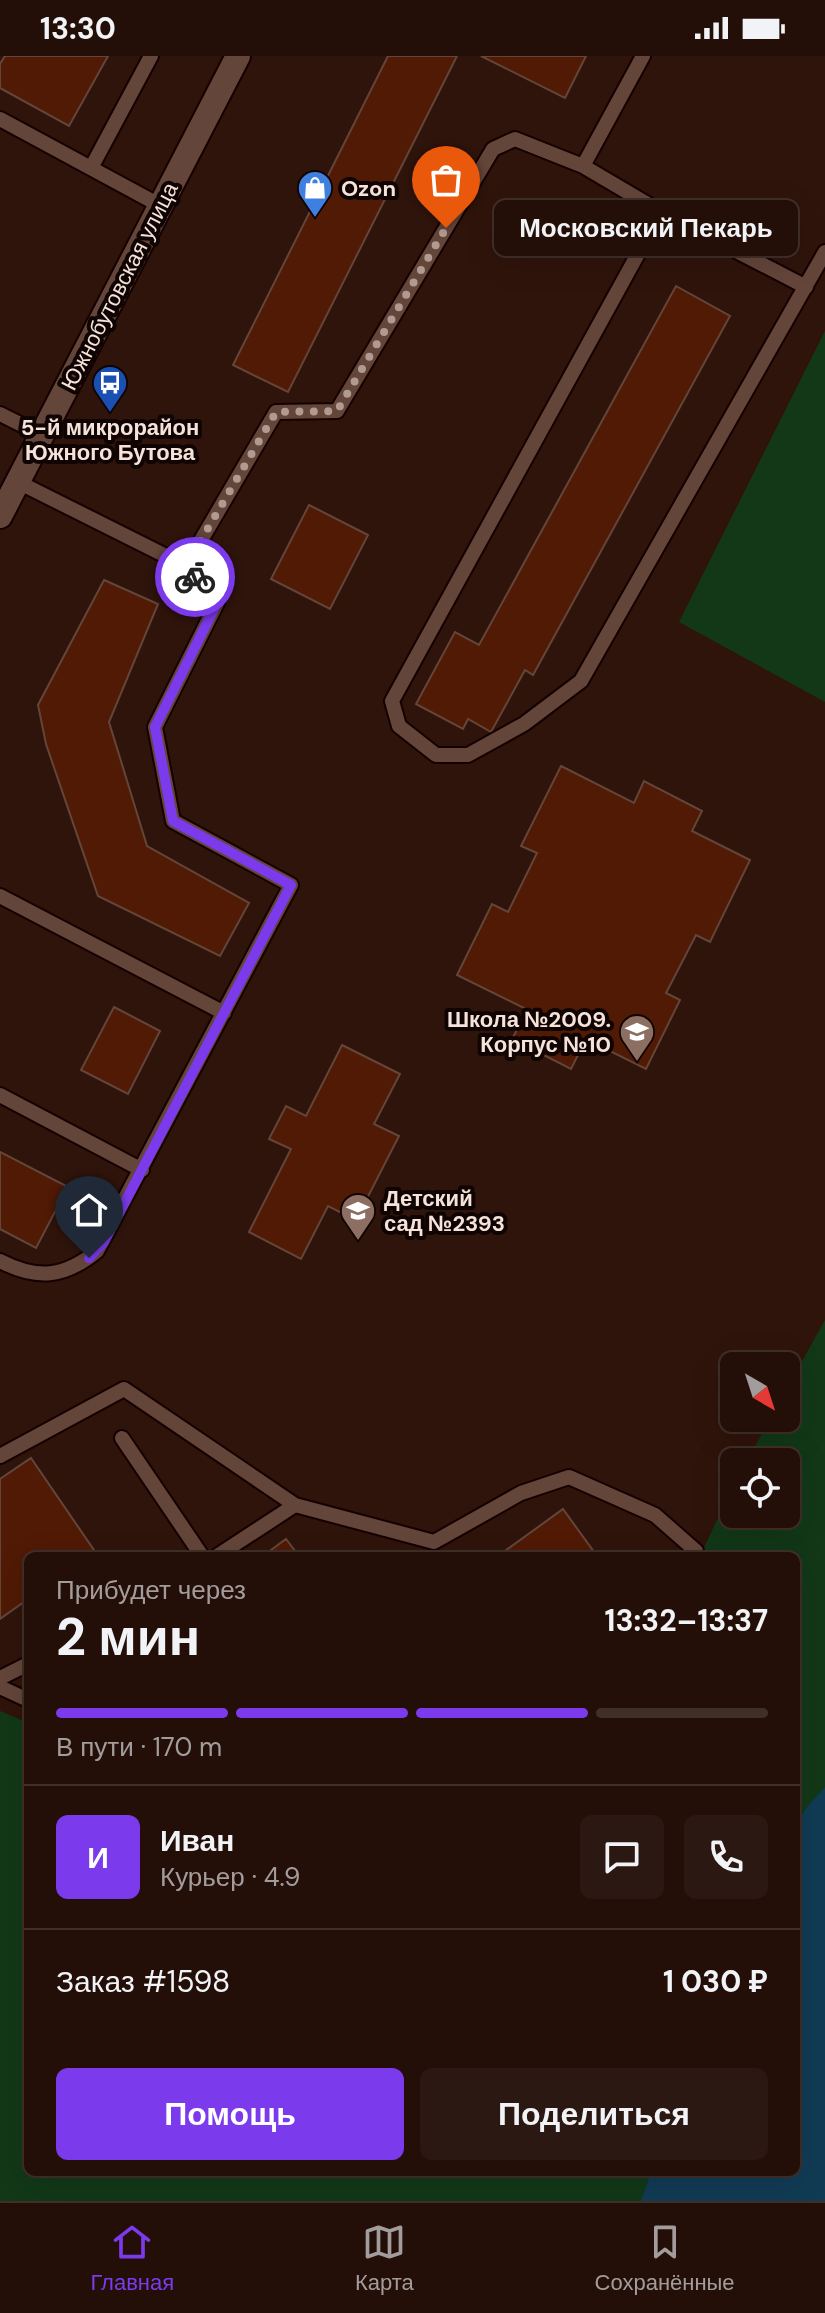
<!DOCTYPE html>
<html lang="ru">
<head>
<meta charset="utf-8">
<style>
  body { margin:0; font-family:"DM Sans",sans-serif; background:#2b1812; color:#f1f3f6; height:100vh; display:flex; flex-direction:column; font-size:30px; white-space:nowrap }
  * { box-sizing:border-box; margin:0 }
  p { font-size:26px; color:#a39c9c }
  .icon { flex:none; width:44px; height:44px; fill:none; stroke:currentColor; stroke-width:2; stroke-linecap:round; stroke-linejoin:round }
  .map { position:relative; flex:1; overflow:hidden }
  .side { position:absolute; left:24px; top:1496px; width:776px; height:624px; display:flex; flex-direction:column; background:#230f08; border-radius:12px; box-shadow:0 8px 32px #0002,0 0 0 2px #402f29 }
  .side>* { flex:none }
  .needle { width:52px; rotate:141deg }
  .tools { position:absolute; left:720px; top:1296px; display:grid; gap:16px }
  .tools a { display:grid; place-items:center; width:80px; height:80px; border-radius:12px; background:#230f08; box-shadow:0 8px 32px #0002,0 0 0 2px #402f29; font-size:40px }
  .pin { position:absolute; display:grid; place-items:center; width:68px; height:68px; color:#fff; margin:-82px -34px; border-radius:50% 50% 50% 0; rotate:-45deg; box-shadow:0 0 8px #0007 }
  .pin .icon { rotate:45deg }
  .courier { position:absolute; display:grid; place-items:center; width:80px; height:80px; margin:-40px; border:6px solid #7c3aed; border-radius:50%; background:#fff; color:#222; box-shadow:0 2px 10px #0007 }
  .bubble { position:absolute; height:56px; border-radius:12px; background:#230f08; box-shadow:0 8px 32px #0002,0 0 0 2px #402f29; font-size:26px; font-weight:700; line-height:56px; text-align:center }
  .summary em { font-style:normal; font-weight:700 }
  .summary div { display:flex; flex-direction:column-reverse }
  .summary { display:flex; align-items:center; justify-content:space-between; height:136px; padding:0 32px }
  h1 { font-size:52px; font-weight:700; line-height:60px }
  .bar { display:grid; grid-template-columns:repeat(4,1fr); gap:12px 8px; align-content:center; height:96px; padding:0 32px }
  .bar i { height:10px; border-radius:6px; background:#402f29 }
  .bar .on { background:#7c3aed }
  .bar p { grid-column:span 4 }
  .line { display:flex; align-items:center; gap:20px; padding:0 32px; border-top:2px solid #402f29 }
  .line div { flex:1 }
  .round { display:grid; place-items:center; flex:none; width:84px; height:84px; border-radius:12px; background:#2b1812 }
  .cta { display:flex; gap:16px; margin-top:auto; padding:16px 32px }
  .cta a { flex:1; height:92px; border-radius:12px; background:#7c3aed; color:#fff; font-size:32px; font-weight:700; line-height:92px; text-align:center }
  .cta a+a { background:#2b1812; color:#f1f3f6 }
  .status { display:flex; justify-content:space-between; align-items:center; height:56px; padding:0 40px; background:#230f08; direction:ltr }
  .status svg { height:22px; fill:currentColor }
  .dock { display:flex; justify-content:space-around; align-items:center; height:112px; border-top:2px solid #402f29; background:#230f08; font-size:22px; color:#a39c9c }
  .dock a { display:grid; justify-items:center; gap:4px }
  .dock .on { color:#7c3aed }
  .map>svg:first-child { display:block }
  .green { fill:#123818 }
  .water { fill:#113b54 }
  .building { fill:#501a05; stroke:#64453a; stroke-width:2 }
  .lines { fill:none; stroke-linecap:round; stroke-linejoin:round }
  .service-casing { stroke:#150100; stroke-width:18 }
  .tertiary-casing { stroke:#150100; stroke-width:28 }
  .service { stroke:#64453a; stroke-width:14 }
  .tertiary { stroke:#64453a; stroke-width:24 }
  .done { stroke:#b09a92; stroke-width:8; stroke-dasharray:0 14.4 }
  .route { stroke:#7c3aed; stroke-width:10 }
  .labels { text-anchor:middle; stroke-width:8; stroke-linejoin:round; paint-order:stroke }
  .poi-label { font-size:22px; font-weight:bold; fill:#f5e2db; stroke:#0f0402; text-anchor:start }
  .street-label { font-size:22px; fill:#f5e2db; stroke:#0f0402 }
</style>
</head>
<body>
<div class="status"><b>13:30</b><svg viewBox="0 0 49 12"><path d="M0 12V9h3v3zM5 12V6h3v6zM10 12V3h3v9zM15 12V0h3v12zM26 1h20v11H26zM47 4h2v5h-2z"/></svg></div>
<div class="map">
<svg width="825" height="2145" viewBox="0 0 825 2145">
  <rect width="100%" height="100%" fill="#2f140b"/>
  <path class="green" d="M825,275V646L679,566Z
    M825,1264V2145H0V1655L28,1667V2116H796V1500H700L734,1428V1458H786V1406H746L771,1362H786V1334Z"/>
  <path class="water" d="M825,1731V2145H641L651,2116H796V1769L807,1751Z"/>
  <path class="building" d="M5,0H108L69,70L0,32V8Z
    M388,0H457L288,336L233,309Z
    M481,0H586L565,42Z
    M676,230L730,260L533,619L525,614L491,676L468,663L463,673L416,648L455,576L479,589Z
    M309,449L368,479L330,553L271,523Z
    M104,524L158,548L109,666L147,790L249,847L220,900L98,840L46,688L38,649Z
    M561,710L634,747L644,725L702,755L692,775L750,804L710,886L696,879L666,937L680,944L646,1013L586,983L571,1013L512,983L528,954L457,919L492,848L508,856L537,797L521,790Z
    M114,951L160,975L128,1038L81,1014Z
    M342,989L400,1018L374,1068L399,1080L356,1164L328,1150L301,1203L249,1176L291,1093L269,1083L286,1050L306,1060Z
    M0,1096L68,1131L36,1192L0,1173Z
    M31,1402L96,1497L91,1500H28V1543L0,1563V1423Z
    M563,1453L597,1500H498Z
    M286,1483L299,1500H263Z"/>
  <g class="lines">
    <defs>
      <path id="service" d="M0,63L161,150
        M583,110L661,156L806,231
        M91,112L151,0
        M661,156L392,645L399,670L436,699H468L524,668L581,625L825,196
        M0,358L42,379
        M186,510L276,356L337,355L493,93L515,83L583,110L643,0
        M0,840L224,957
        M0,1039L142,1114
        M0,1205C37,1224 64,1222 97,1195L291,829L173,765L155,671L217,547L186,510L18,426
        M122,1382L202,1500
        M0,1400L124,1333L295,1449L434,1486L521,1437L569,1421L655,1459L696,1495L694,1500
        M217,1500L295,1449
        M0,1622L28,1608
        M0,1631L28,1644"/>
      <path id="tertiary" d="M0,460L238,0"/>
    </defs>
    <use href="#service" class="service-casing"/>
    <use href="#tertiary" class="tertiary-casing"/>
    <use href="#service" class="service"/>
    <use href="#tertiary" class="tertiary"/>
  </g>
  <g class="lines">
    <path class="done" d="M195,521L186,510L276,356L337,355L446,172"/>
    <path class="route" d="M89,1202L104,1186L291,829L173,765L155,671L217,547L195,521"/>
  </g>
  <defs>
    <symbol id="shop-pin" viewBox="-11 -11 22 30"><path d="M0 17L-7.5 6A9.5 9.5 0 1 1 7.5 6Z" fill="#3f7fe0" stroke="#0f0402"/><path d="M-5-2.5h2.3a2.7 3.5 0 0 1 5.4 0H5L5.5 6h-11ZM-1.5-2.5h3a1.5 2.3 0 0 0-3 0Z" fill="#fff"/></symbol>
    <symbol id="bus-pin" viewBox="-11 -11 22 30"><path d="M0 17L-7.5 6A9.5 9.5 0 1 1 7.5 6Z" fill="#1a4fb4" stroke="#0f0402"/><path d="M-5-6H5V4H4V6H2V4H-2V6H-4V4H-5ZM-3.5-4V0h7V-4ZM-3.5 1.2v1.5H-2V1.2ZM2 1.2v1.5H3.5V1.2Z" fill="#fff"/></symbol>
    <symbol id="school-pin" viewBox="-11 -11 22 30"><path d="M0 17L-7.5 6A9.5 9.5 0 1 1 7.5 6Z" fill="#8d6e63" stroke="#0f0402"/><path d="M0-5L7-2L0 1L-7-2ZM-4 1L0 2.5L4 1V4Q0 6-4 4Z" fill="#fff"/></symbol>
  </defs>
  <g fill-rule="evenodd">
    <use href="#shop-pin" x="295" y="112" width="40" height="54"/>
    <use href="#bus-pin" x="90" y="307" width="40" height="54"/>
    <use href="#school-pin" x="617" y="956" width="40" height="54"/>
    <use href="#school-pin" x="338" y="1135" width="40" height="54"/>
  </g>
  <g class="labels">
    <g class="poi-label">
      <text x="341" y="140">Ozon</text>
      <text x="110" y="379" text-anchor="middle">5-й микрорайон<tspan x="110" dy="25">Южного Бутова</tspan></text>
      <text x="611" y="971" text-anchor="end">Школа №2009.<tspan x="611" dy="25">Корпус №10</tspan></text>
      <text x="384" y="1150">Детский<tspan x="384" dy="25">сад №2393</tspan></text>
    </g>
    <g class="street-label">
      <text transform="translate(119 230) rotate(-63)" y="8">Южнобутовская улица</text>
    </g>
  </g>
</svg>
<div class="tools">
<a><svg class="needle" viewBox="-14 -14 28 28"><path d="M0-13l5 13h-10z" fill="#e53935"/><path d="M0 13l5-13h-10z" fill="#a39c9c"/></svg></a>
<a><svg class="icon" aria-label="locate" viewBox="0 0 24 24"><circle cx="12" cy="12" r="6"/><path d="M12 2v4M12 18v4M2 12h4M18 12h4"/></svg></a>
</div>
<div class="pin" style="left:446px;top:172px;background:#ea580c"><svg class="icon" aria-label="bag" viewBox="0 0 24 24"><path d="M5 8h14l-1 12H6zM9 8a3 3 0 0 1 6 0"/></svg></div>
<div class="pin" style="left:89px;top:1202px;background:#1f2937"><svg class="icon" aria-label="home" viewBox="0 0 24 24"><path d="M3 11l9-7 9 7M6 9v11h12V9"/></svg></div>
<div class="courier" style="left:195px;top:521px"><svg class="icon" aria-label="bike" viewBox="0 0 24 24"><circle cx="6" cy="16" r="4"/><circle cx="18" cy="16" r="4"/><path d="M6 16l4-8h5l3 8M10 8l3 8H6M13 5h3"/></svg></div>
<div class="bubble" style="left:494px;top:144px;width:304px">Московский Пекарь</div>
<section class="side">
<div class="summary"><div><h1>2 мин</h1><p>Прибудет через</p></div><em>13:32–13:37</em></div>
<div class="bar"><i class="on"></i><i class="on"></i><i class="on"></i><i></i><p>В пути · 170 m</p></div>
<div class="line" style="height:144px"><b class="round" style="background:#7c3aed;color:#fff">И</b><div><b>Иван</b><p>Курьер · 4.9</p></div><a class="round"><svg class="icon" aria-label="chat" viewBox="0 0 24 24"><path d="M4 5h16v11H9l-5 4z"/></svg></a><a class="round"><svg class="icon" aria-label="phone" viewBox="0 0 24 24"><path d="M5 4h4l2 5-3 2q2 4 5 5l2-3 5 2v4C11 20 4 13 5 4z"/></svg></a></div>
<div class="line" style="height:104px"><div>Заказ #1598</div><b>1 030 ₽</b></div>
<div class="cta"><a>Помощь</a><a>Поделиться</a></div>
</section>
</div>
<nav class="dock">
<a class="on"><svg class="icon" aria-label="home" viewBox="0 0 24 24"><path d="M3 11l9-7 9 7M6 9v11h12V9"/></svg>Главная</a>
<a><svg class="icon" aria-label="map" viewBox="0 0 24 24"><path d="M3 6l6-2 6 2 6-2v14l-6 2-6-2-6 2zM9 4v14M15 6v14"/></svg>Карта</a>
<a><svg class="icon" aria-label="saved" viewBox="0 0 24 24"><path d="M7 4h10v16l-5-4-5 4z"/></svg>Сохранённые</a>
</nav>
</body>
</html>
